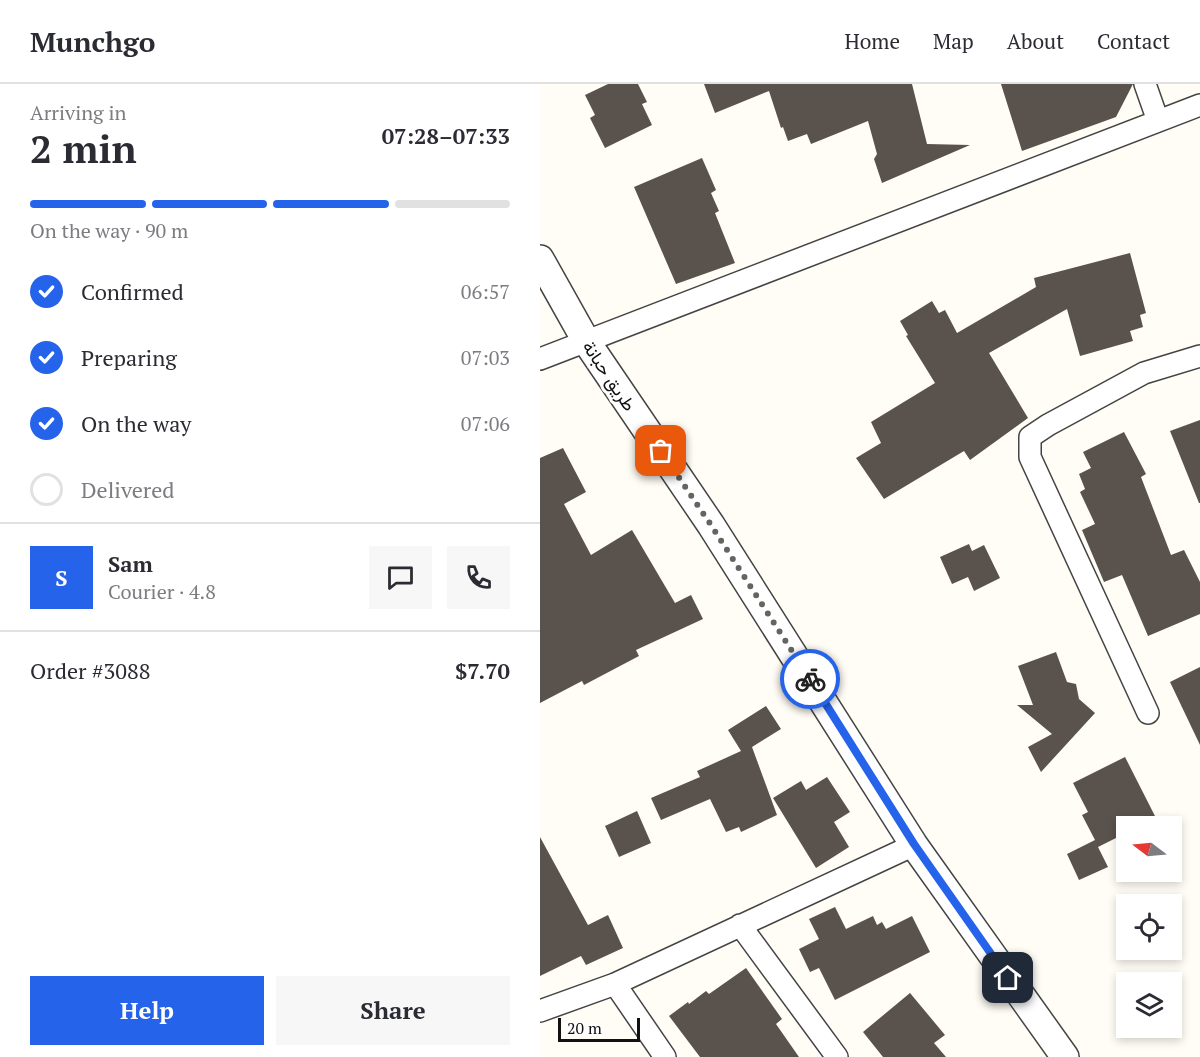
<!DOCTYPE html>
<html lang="en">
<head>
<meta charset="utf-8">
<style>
  body { margin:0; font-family:"PT Serif",Vazirmatn,serif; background:#f7f7f7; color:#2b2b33; height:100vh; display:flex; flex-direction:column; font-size:22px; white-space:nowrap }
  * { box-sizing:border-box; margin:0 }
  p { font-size:20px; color:#7c7c81 }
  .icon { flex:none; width:33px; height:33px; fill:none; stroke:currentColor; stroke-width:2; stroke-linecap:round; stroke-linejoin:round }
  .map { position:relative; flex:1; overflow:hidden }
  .drawer { display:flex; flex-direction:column; background:#fff; width:540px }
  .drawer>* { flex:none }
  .needle { width:39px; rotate:286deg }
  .fabs { position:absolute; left:576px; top:732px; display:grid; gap:12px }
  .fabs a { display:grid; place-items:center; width:66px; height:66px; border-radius:0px; background:#fff; box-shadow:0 3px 9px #0003; font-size:30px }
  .scale { position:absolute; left:18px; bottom:15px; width:82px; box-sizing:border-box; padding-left:6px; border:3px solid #111; border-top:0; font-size:16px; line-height:21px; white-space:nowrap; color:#111; -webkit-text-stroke:4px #fff; paint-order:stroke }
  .pin { position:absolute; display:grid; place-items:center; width:51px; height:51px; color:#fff; margin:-26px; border-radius:12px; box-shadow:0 3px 9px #0006 }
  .courier { position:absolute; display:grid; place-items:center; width:60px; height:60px; margin:-30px; border:4px solid #2563eb; border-radius:50%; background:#fff; color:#222; box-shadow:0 2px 8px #0007 }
  .head em { font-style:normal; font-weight:700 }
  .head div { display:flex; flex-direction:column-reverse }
  .head { display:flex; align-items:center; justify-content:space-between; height:102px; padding:0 30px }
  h1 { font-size:39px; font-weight:700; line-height:45px }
  .bar { display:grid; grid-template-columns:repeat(4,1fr); gap:9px 6px; align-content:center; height:72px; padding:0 30px }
  .bar i { height:8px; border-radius:4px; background:#e1e1e2 }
  .bar .current { background:#2563eb }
  .bar p { grid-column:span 4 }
  .line { display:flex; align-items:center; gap:15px; padding:0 30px; border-top:2px solid #e1e1e2 }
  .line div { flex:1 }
  .round { display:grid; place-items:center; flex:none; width:63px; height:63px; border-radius:0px; background:#f7f7f7 }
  ol { padding:0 30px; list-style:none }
  li { display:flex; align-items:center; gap:18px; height:66px }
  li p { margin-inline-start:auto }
  li .icon { padding:6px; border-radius:50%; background:#2563eb; color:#fff; stroke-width:4 }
  li:last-child { color:#7c7c81 }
  li i { width:33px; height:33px; border:3px solid #e1e1e2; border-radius:50% }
  .action { display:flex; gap:12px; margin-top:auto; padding:12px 30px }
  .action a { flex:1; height:69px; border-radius:0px; background:#2563eb; color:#fff; font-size:24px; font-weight:700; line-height:69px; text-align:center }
  .action a+a { background:#f7f7f7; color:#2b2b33 }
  header { display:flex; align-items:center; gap:36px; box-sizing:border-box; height:84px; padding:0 30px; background:#fff; border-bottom:2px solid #e1e1e2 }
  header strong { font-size:28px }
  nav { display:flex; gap:33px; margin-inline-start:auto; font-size:21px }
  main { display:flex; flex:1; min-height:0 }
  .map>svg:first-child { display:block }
  .building { fill:#5a524d }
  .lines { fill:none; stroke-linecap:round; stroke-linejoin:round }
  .minor-casing { stroke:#444; stroke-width:24 }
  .tertiary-casing { stroke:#444; stroke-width:30 }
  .minor { stroke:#fff; stroke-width:21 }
  .tertiary { stroke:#fff; stroke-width:27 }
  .done { stroke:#646461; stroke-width:6; stroke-dasharray:0 10.8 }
  .route { stroke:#2563eb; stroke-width:8 }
  .labels { text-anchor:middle; stroke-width:6; stroke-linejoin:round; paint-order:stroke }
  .street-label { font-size:18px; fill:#111; stroke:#fff }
</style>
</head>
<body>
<header>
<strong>Munchgo</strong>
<nav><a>Home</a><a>Map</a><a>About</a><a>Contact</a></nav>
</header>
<main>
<section class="drawer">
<div class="head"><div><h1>2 min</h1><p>Arriving in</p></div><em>07:28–07:33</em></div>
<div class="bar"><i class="current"></i><i class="current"></i><i class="current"></i><i></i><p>On the way · 90 m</p></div>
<ol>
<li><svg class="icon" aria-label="check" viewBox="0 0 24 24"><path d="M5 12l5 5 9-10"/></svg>Confirmed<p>06:57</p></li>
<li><svg class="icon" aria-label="check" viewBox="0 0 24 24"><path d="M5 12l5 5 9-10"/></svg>Preparing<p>07:03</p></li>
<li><svg class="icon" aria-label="check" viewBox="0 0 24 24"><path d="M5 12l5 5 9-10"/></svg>On the way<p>07:06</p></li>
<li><i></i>Delivered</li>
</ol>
<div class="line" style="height:108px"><b class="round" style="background:#2563eb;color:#fff">S</b><div><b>Sam</b><p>Courier · 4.8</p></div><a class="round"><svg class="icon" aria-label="chat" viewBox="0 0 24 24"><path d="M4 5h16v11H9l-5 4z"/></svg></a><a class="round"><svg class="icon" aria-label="phone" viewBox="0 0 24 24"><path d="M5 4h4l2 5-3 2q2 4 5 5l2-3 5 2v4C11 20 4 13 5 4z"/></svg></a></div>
<div class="line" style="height:78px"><div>Order #3088</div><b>$7.70</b></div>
<div class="action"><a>Help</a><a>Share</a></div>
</section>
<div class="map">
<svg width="660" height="973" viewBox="0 0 660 973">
  <rect width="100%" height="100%" fill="#fffdf5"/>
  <path class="building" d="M68,0H98L107,18L102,20L112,41L65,64L50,34L55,31L45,11Z
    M164,0H372L387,60L430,61L342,99L334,75L337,70L328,37L271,60L267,50L248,57L243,43L241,44L229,7L175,29Z
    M461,0H593L576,33L482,67Z
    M162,74L176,106L171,109L179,127L175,129L195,179L136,200L94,103Z
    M590,169L606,229L600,231L603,243L590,247L593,257L540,272L527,225L449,269L488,334L430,376L424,367L344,415L316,374L341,359L331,338L395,299L366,252L368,251L360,237L392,217L399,229L405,226L417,249L496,203L494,194Z
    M660,336V419H659L630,347Z
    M584,348L606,390L601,393L631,471L644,466L660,498V530L608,552L582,491L564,498L542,446L555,440L540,408L545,405L539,390L551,384L543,368Z
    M23,364L46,408L24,420L51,471L92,446L135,519L151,511L163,535L96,566L99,572L44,601L42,597L0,619V374Z
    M429,460L432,467L444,461L460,494L434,507L428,493L412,500L400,473Z
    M516,568L527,598L536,600L539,615L555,629L501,688L488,663L512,650L477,621H493L478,582Z
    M660,583V661L630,598Z
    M226,622L241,645L212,663L237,731L201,748L199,743L186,748L170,715L121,736L111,714L160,693L157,687L201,667L188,646Z
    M585,673L616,734L599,742H586V749L558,763L556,759L568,783L539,796L527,770L555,756L542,731L548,728L533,699Z
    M287,693L310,728L294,738L309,763L276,784L233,714L261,697L266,706Z
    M97,727L111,759L79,773L65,742Z
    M0,753L48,841L68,831L83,864L46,881L41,872L0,892Z
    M295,823L306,845L333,832L337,841L342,838L346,845L372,832L390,868L295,916L279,884L270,888L259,865L279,855L269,835Z
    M206,884L242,935L236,940L259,973H160L129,932L148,918L149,920L166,907L169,910Z
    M370,909L405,951L394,959L406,973H343L323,948Z"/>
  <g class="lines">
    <defs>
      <path id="minor" d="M605,0L618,37
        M0,275L660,21
        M608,629L490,373V353L508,341L604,289L660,272
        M200,841L297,973
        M0,927L75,900
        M125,973L75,900L374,761"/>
      <path id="tertiary" d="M0,175L46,257L171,441L374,761L525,973"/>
    </defs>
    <use href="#minor" class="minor-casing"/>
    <use href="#tertiary" class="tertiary-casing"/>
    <use href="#minor" class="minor"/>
    <use href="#tertiary" class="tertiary"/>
  </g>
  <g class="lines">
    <path class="done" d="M121,367L171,441L270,595"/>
    <path class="route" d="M270,595L374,760L468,894"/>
  </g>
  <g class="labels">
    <g class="street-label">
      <text transform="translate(69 292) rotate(56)" y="6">طريق حبانة</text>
    </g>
  </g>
</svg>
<div class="fabs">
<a><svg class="needle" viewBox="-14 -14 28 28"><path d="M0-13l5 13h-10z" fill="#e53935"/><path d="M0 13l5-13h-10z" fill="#7c7c81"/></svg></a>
<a><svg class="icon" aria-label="locate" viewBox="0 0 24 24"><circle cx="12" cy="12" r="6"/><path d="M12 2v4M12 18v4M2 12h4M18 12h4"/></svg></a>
<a><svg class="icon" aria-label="layers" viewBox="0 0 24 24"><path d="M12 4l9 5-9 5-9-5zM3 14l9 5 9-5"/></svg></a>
</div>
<div class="scale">20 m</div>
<div class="pin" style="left:121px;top:367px;background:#ea580c"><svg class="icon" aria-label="bag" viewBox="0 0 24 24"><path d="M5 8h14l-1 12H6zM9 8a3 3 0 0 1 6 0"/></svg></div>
<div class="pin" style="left:468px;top:894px;background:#1f2937"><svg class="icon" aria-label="home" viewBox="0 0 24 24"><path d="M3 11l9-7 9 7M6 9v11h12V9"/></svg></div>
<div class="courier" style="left:270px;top:595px"><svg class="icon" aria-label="bike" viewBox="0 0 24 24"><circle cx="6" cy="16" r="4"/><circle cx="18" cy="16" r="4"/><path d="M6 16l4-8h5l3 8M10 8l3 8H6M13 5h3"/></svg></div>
</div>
</main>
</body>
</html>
